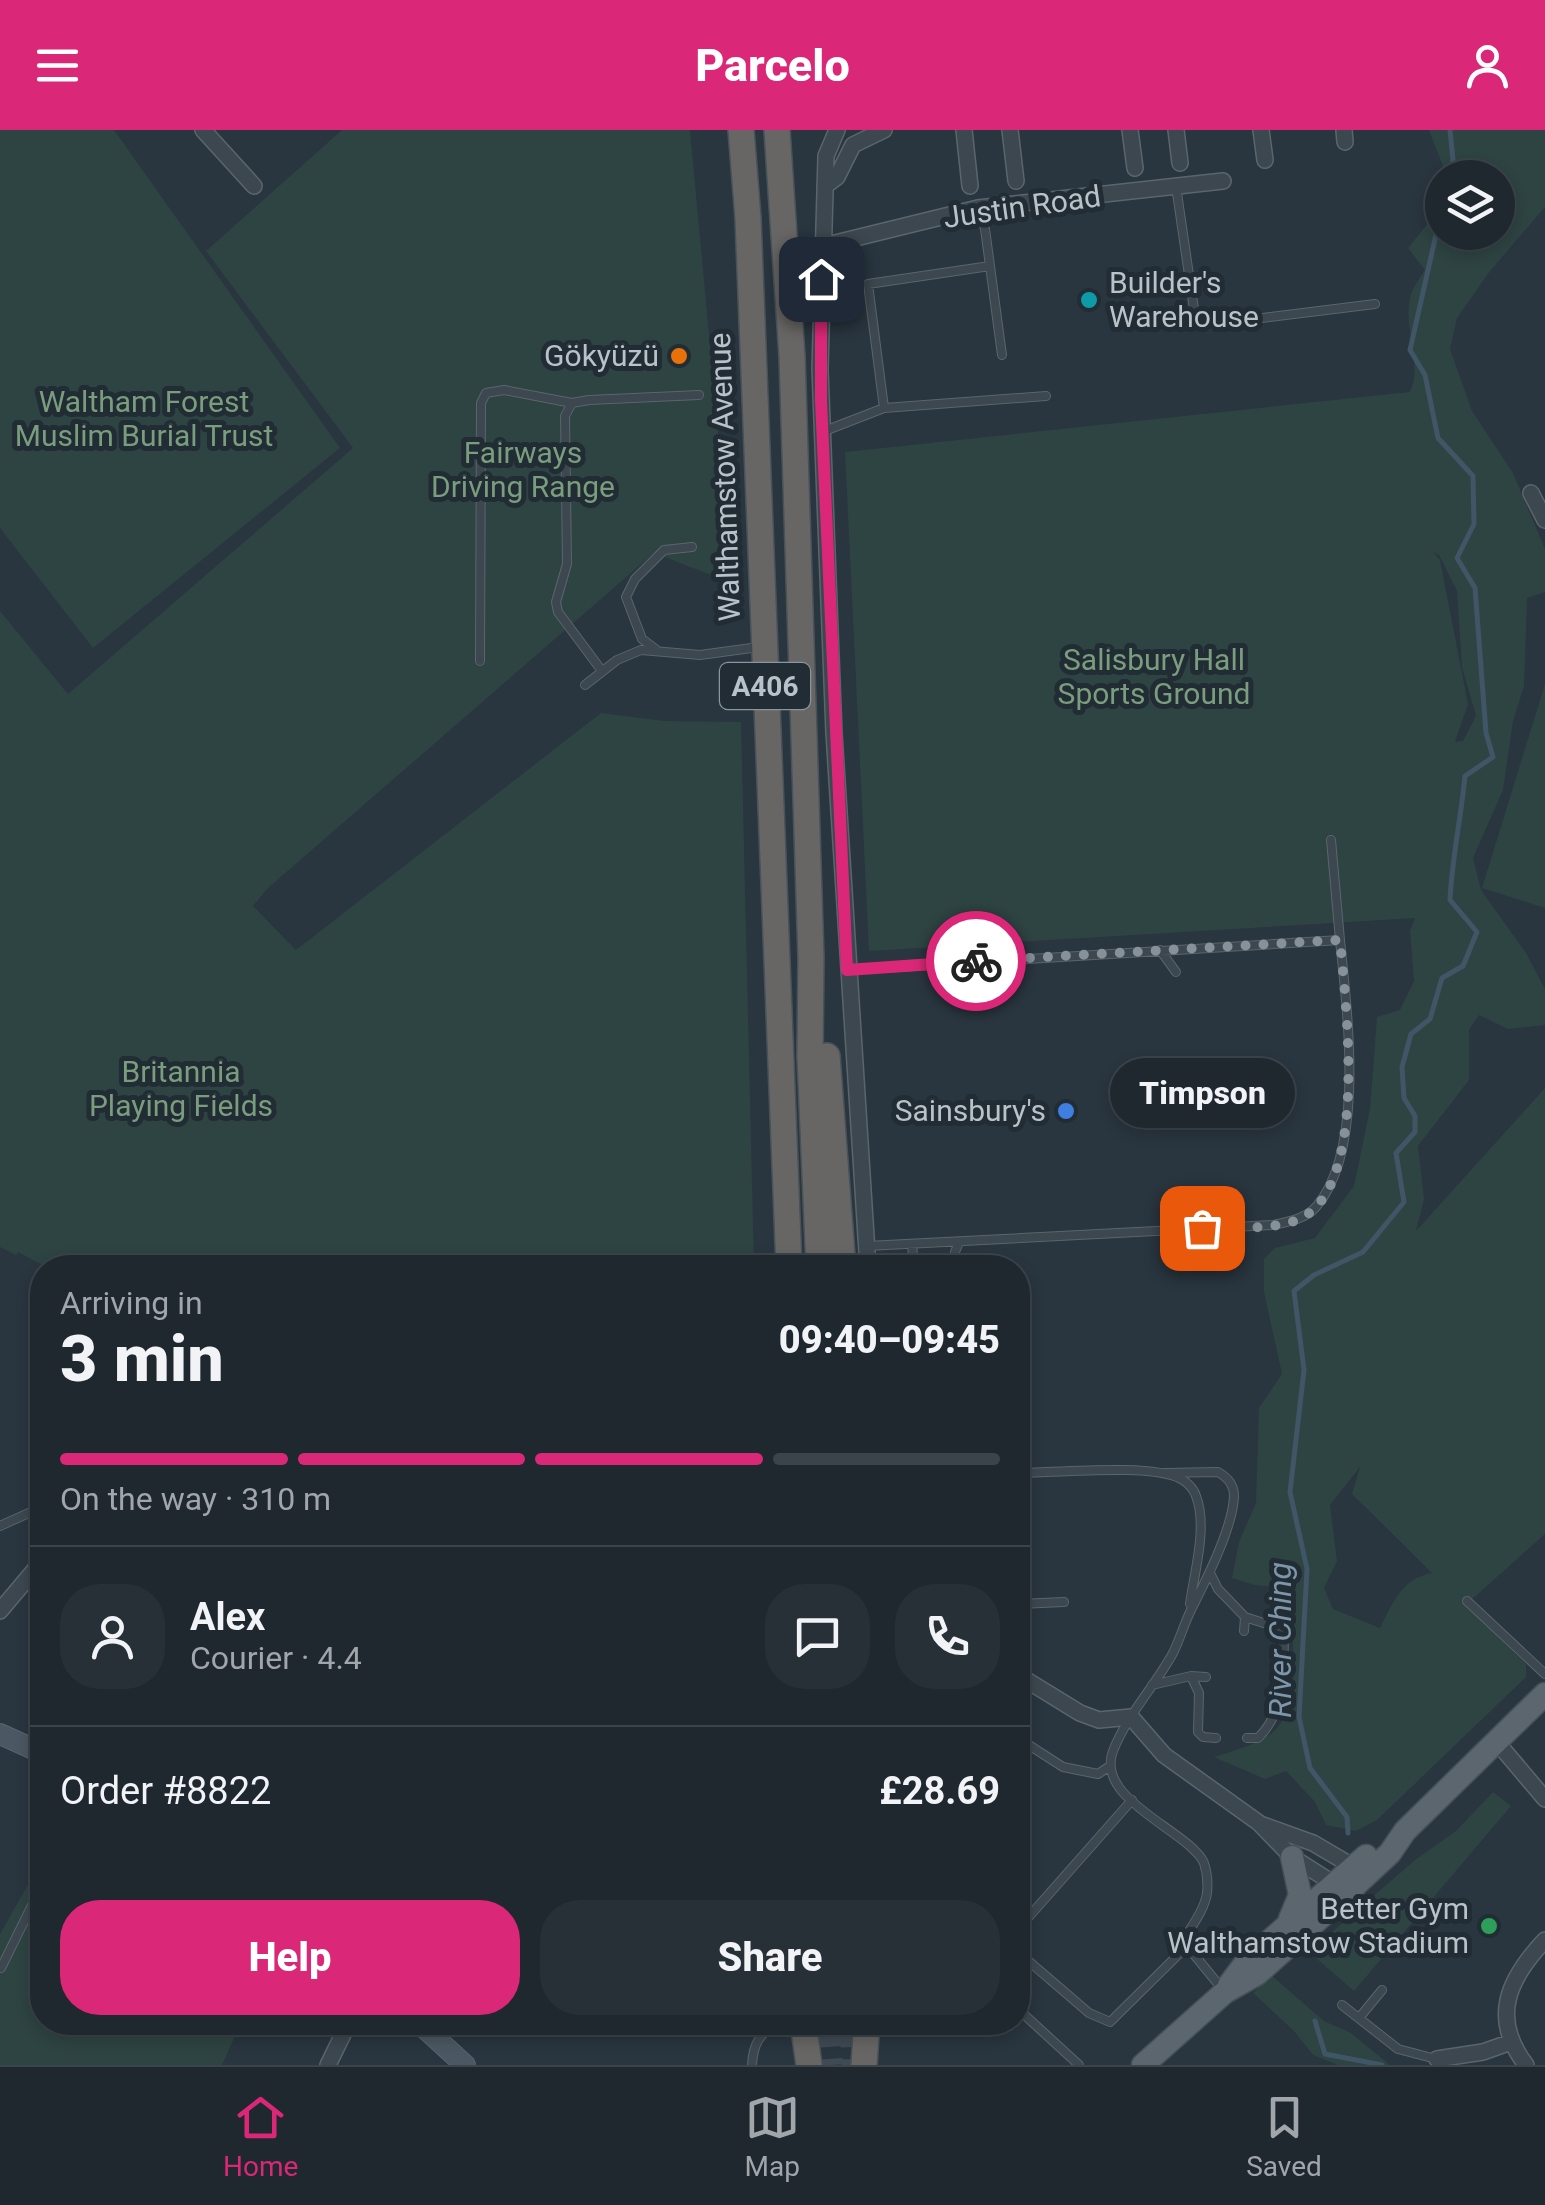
<!DOCTYPE html>
<html lang="en">
<head>
<meta charset="utf-8">
<style>
  body { margin:0; font-family:Roboto,sans-serif; background:#273037; color:#f1f3f6; height:100vh; display:flex; flex-direction:column; font-size:38px; white-space:nowrap }
  * { box-sizing:border-box; margin:0 }
  p { font-size:32px; color:#a1a6aa }
  .icon { flex:none; width:55px; height:55px; fill:none; stroke:currentColor; stroke-width:2; stroke-linecap:round; stroke-linejoin:round }
  .map { position:relative; flex:1; overflow:hidden }
  .panel { position:absolute; left:30px; top:1125px; width:1000px; height:780px; display:flex; flex-direction:column; background:#1f282f; border-radius:40px; box-shadow:0 5px 15px #0003,0 0 0 2px #3c444b }
  .panel>* { flex:none }
  .buttons { position:absolute; left:1425px; top:30px; display:grid; gap:20px }
  .buttons a { display:grid; place-items:center; width:90px; height:90px; border-radius:50%; background:#1f282f; box-shadow:0 5px 15px #0003,0 0 0 2px #3c444b; font-size:50px }
  .pin { position:absolute; display:grid; place-items:center; width:85px; height:85px; color:#fff; margin:-42px; border-radius:20px; box-shadow:0 5px 15px #0006 }
  .courier { position:absolute; display:grid; place-items:center; width:100px; height:100px; margin:-50px; border:8px solid #db2777; border-radius:50%; background:#fff; color:#222; box-shadow:0 2px 12px #0007 }
  .bubble { position:absolute; height:70px; border-radius:35px; background:#1f282f; box-shadow:0 5px 15px #0003,0 0 0 2px #3c444b; font-size:32px; font-weight:800; line-height:70px; text-align:center }
  .headline em { font-style:normal; font-weight:800 }
  .headline div { display:flex; flex-direction:column-reverse }
  .headline { display:flex; align-items:center; justify-content:space-between; height:170px; padding:0 30px }
  h1 { font-size:65px; font-weight:800; line-height:75px }
  .bar { display:grid; grid-template-columns:repeat(4,1fr); gap:15px 10px; align-content:center; height:120px; padding:0 30px }
  .bar i { height:12px; border-radius:8px; background:#3c444b }
  .bar .current { background:#db2777 }
  .bar p { grid-column:span 4 }
  .line { display:flex; align-items:center; gap:25px; padding:0 30px; border-top:2px solid #3c444b }
  .line div { flex:1 }
  .round { display:grid; place-items:center; flex:none; width:105px; height:105px; border-radius:40px; background:#273037 }
  .primary-button { display:flex; gap:20px; margin-top:auto; padding:20px 30px }
  .primary-button a { flex:1; height:115px; border-radius:40px; background:#db2777; color:#fff; font-size:40px; font-weight:800; line-height:115px; text-align:center }
  .primary-button a+a { background:#273037; color:#f1f3f6 }
  header { display:flex; justify-content:space-between; align-items:center; height:130px; padding:0 30px; background:#db2777; color:#fff; font-size:45px; font-weight:800 }
  .tabs { display:flex; justify-content:space-around; align-items:center; height:140px; border-top:2px solid #3c444b; background:#1f282f; font-size:28px; color:#a1a6aa }
  .tabs a { display:grid; justify-items:center; gap:5px }
  .tabs .current { color:#db2777 }
  .map>svg:first-child { display:block }
  .green { fill:#2e4442; fill-rule:evenodd }
  .lines { fill:none; stroke-linecap:round; stroke-linejoin:round }
  .stream { stroke:#405566; stroke-width:5 }
  .trunk-tunnel { stroke:#3f4a54; stroke-width:25; stroke-dasharray:25 12; stroke-linecap:butt }
  .service-casing { stroke:#5a656c; stroke-width:10 }
  .minor-casing { stroke:#5a656c; stroke-width:18 }
  .secondary-casing { stroke:#5a656c; stroke-width:22 }
  .primary-casing { stroke:#465058; stroke-width:25 }
  .trunk-casing { stroke:#475259; stroke-width:28 }
  .service { stroke:#3d474f; stroke-width:8 }
  .minor { stroke:#3d474f; stroke-width:15 }
  .secondary { stroke:#4b5762; stroke-width:20 }
  .primary { stroke:#5b666f; stroke-width:22 }
  .trunk { stroke:#686665; stroke-width:25 }
  .done { stroke:#879199; stroke-width:10; stroke-dasharray:0 18 }
  .route { stroke:#db2777; stroke-width:12 }
  .culture-dot { fill:#0f9aa8; stroke:#212c34; stroke-width:4 }
  .food-dot { fill:#e8710a; stroke:#212c34; stroke-width:4 }
  .shop-dot { fill:#3f7fe0; stroke:#212c34; stroke-width:4 }
  .leisure-dot { fill:#2e9e5b; stroke:#212c34; stroke-width:4 }
  .labels { text-anchor:middle; stroke-width:10; stroke-linejoin:round; paint-order:stroke }
  .shield { fill:#212c34; stroke:#8b959c; stroke-width:2.5 }
  .shield-label { font-size:28px; font-weight:bold; fill:#b9c2c9 }
  .street-label { font-size:30px; fill:#b9c2c9; stroke:#212c34 }
  .poi-label { font-size:30px; fill:#b9c2c9; stroke:#212c34; text-anchor:end }
  .park-label { font-size:30px; fill:#7a9d7d; stroke:#212c34 }
  .water-label { font-size:32px; font-style:italic; fill:#7d96a9; stroke:#212c34 }
</style>
</head>
<body>
<header><svg class="icon" aria-label="menu" viewBox="0 0 24 24"><path d="M4 6h16M4 12h16M4 18h16"/></svg>Parcelo<svg class="icon" aria-label="person" viewBox="0 0 24 24"><circle cx="12" cy="8" r="4"/><path d="M4 21q1-7 8-7t8 7"/></svg></header>
<div class="map">
<svg width="1545" height="1935" viewBox="0 0 1545 1935">
  <rect width="100%" height="100%" fill="#29353f"/>
  <path class="green" d="M0,0H114L340,318L93,518L0,398Z
    M342,0H690L732,453L654,423L268,758L253,776L296,820L601,583L664,591L741,592L754,1137L48,1138L18,1122L16,1125L0,1117V481L68,564L353,318L206,121Z
    M1429,0H1545V77L1490,141L1457,188L1450,219L1472,281L1513,343L1545,419V462L1527,468L1524,556L1513,591L1503,660L1473,728L1481,760L1526,823L1545,859V895L1508,899L1479,885L1469,900V950L1418,1016L1424,1069L1416,1101L1545,958V1404L1470,1471H1462L1526,1534V1547L1377,1690L1356,1701L1326,1695L1315,1672L1286,1641L1265,1649L1214,1627C1232,1621 1257,1615 1272,1603C1305,1575 1292,1496 1286,1458L1254,1455L1232,1448L1239,1412L1256,1373L1259,1278L1282,1244L1264,1162V1129L1275,1118L1315,1108L1354,1056L1370,979L1377,887L1400,880L1414,851L1410,801L1415,788L869,821L845,322L1410,262C1423,234 1403,199 1410,168C1412,158 1420,148 1425,140L1408,118L1433,87L1444,39ZM1442,48H1498V102H1442ZM1433,422L1439,425L1457,461L1462,537L1476,586L1463,611L1455,612L1468,574L1440,430ZM1360,1337L1352,1364L1432,1443C1401,1449 1394,1471 1380,1498L1333,1479L1324,1458L1337,1431L1330,1375Z
    M1545,554V778L1482,758Z
    M1493,1662L1511,1676L1354,1861L1309,1822L1415,1730L1456,1701Z
    M42,1730V1892L241,1893L222,1935H0V1804Z
    M1271,1845L1324,1891L1351,1903L1390,1935H1338L1313,1925L1294,1901L1253,1863Z"/>
  <g class="lines">
    <path class="stream" d="M1449,48L1453,30L1450,0
      M1348,1703L1347,1687L1310,1638L1299,1587L1307,1439L1290,1362L1304,1240L1294,1161L1314,1145L1363,1122L1404,1072L1396,1023L1415,1002V986L1404,968L1402,937L1411,904L1430,889L1442,848L1463,836L1477,802L1450,770C1452,728 1461,688 1465,646L1493,627L1486,603L1475,458L1457,428L1474,394L1473,346L1438,308L1425,245L1410,220L1442,78
      M1315,1891L1325,1924L1382,1935"/>
    <path class="trunk-tunnel" d="M828,1892L831,1935
      M852,1892L854,1935"/>
    <defs>
      <path id="service" d="M1176,56L1196,193L1205,195L1375,174
        M978,78L985,99L1002,225
        M884,278L1046,266
        M822,302L884,278L868,154L990,136
        M658,521L642,509L626,467L635,449L664,420L692,417
        M480,531L481,273L486,263L504,260L572,273
        M602,541L558,482L556,472L567,434L565,286L572,273L589,270L699,265
        M585,555L617,530L641,520L700,525L759,517
        M1331,710L1340,810
        M1160,820L1176,842
        M849,840L1340,810C1347,881 1366,1019 1316,1077C1305,1089 1288,1092 1273,1095L867,1116
        M912,1114L914,1138
        M956,1138L955,1122L959,1112
        M1018,1343C1054,1343 1152,1333 1181,1349C1187,1352 1194,1359 1196,1366C1208,1397 1194,1443 1190,1474
        M1164,1343L1218,1342C1227,1347 1234,1355 1234,1366C1233,1398 1205,1452 1191,1480C1184,1494 1180,1509 1173,1523C1155,1556 1127,1585 1113,1621C1094,1670 1190,1701 1204,1733C1207,1742 1208,1754 1207,1763C1205,1779 1191,1797 1183,1811L1223,1860
        M0,1396L42,1377
        M1210,1443L1218,1459L1245,1487L1244,1501
        M1467,1471L1545,1544
        M1019,1474L1064,1472
        M1245,1487L1279,1498L1284,1505C1283,1542 1286,1581 1258,1608H1247
        M1191,1546L1199,1563L1198,1602L1203,1607L1216,1608
        M1152,1555L1191,1546L1206,1547
        M1018,1608L1063,1637L1098,1644L1110,1636
        M1018,1635L1028,1615
        M1018,1799L1132,1670
        M1018,1822L1089,1883L1110,1892L1186,1817
        M1,1838L42,1755
        M1342,1875L1398,1919L1436,1929
        M1018,1879L1079,1935
        M1359,1888L1382,1860
        M752,1935C753,1914 760,1903 778,1892"/>
      <path id="minor" d="M203,0L254,56
        M837,0L826,26L820,239L834,603L868,1138
        M964,0L970,56
        M1010,0L1016,51
        M1130,0L1135,38
        M1176,0L1180,33
        M1261,0L1265,30
        M1344,0L1345,12
        M825,56L837,47L853,15L884,0
        M823,116L978,78L1223,51
        M1531,363L1545,390
        M0,1481L42,1431
        M1018,1545L1080,1583L1099,1590L1131,1587L1164,1625L1259,1693L1292,1727L1339,1757
        M1496,1611L1545,1669
        M1263,1695L1313,1713L1359,1740
        M1437,1929L1483,1922L1511,1912
        M328,1935L349,1892
        M1526,1935C1490,1888 1508,1849 1545,1810"/>
      <path id="secondary" d="M0,1604L42,1623
        M418,1892L465,1935"/>
      <path id="primary" d="M1290,1789L1300,1765L1292,1727
        M1229,1855L1247,1831L1366,1726
        M1143,1935L1225,1862L1257,1844L1331,1778L1390,1723L1405,1701L1545,1564"/>
      <path id="trunk" d="M741,0L748,88L789,1138
        M777,0L792,226L811,828L810,926L819,1138
        M827,926L843,1138
        M803,1892L809,1935
        M864,1935L867,1892"/>
    </defs>
    <use href="#service" class="service-casing"/>
    <use href="#minor" class="minor-casing"/>
    <use href="#secondary" class="secondary-casing"/>
    <use href="#primary" class="primary-casing"/>
    <use href="#trunk" class="trunk-casing"/>
    <use href="#service" class="service"/>
    <use href="#minor" class="minor"/>
    <use href="#secondary" class="secondary"/>
    <use href="#primary" class="primary"/>
    <use href="#trunk" class="trunk"/>
  </g>
  <g class="lines">
    <path class="done" d="M976,831L1340,810C1346,875 1365,1030 1314,1079C1289,1104 1234,1096 1202,1098"/>
    <path class="route" d="M821,149V271L847,840L976,831"/>
  </g>
  <circle class="culture-dot" cx="1089" cy="170" r="10"/>
  <circle class="food-dot" cx="679" cy="226" r="10"/>
  <circle class="shop-dot" cx="1066" cy="981" r="10"/>
  <circle class="leisure-dot" cx="1489" cy="1796" r="10"/>
  <g class="labels">
    <rect class="shield" x="720" y="533" width="90" height="46" rx="8"/>
    <g class="shield-label">
      <text x="765" y="566">A406</text>
    </g>
    <g class="street-label">
      <text transform="translate(1022 77) rotate(-8)" y="10">Justin Road</text>
      <text transform="translate(725 347) rotate(-92)" y="10">Walthamstow Avenue</text>
    </g>
    <g class="poi-label">
      <text x="1109" y="163" text-anchor="start">Builder's<tspan x="1109" dy="34">Warehouse</tspan></text>
      <text x="659" y="236">Gökyüzü</text>
      <text x="1046" y="991">Sainsbury's</text>
      <text x="1469" y="1789">Better Gym<tspan x="1469" dy="34">Walthamstow Stadium</tspan></text>
    </g>
    <g class="park-label">
      <text x="144" y="282">Waltham Forest<tspan x="144" dy="34">Muslim Burial Trust</tspan></text>
      <text x="523" y="333">Fairways<tspan x="523" dy="34">Driving Range</tspan></text>
      <text x="1154" y="540">Salisbury Hall<tspan x="1154" dy="34">Sports Ground</tspan></text>
      <text x="181" y="952">Britannia<tspan x="181" dy="34">Playing Fields</tspan></text>
    </g>
    <g class="water-label">
      <text transform="translate(1280 1510) rotate(-90)" y="11">River Ching</text>
    </g>
  </g>
</svg>
<div class="buttons">
<a><svg class="icon" aria-label="layers" viewBox="0 0 24 24"><path d="M12 4l9 5-9 5-9-5zM3 14l9 5 9-5"/></svg></a>
</div>
<div class="pin" style="left:1202px;top:1098px;background:#ea580c"><svg class="icon" aria-label="bag" viewBox="0 0 24 24"><path d="M5 8h14l-1 12H6zM9 8a3 3 0 0 1 6 0"/></svg></div>
<div class="pin" style="left:821px;top:149px;background:#1f2937"><svg class="icon" aria-label="home" viewBox="0 0 24 24"><path d="M3 11l9-7 9 7M6 9v11h12V9"/></svg></div>
<div class="courier" style="left:976px;top:831px"><svg class="icon" aria-label="bike" viewBox="0 0 24 24"><circle cx="6" cy="16" r="4"/><circle cx="18" cy="16" r="4"/><path d="M6 16l4-8h5l3 8M10 8l3 8H6M13 5h3"/></svg></div>
<div class="bubble" style="left:1110px;top:928px;width:185px">Timpson</div>
<section class="panel">
<div class="headline"><div><h1>3 min</h1><p>Arriving in</p></div><em>09:40–09:45</em></div>
<div class="bar"><i class="current"></i><i class="current"></i><i class="current"></i><i></i><p>On the way · 310 m</p></div>
<div class="line" style="height:180px"><a class="round"><svg class="icon" aria-label="person" viewBox="0 0 24 24"><circle cx="12" cy="8" r="4"/><path d="M4 21q1-7 8-7t8 7"/></svg></a><div><b>Alex</b><p>Courier · 4.4</p></div><a class="round"><svg class="icon" aria-label="chat" viewBox="0 0 24 24"><path d="M4 5h16v11H9l-5 4z"/></svg></a><a class="round"><svg class="icon" aria-label="phone" viewBox="0 0 24 24"><path d="M5 4h4l2 5-3 2q2 4 5 5l2-3 5 2v4C11 20 4 13 5 4z"/></svg></a></div>
<div class="line" style="height:130px"><div>Order #8822</div><b>£28.69</b></div>
<div class="primary-button"><a>Help</a><a>Share</a></div>
</section>
</div>
<nav class="tabs">
<a class="current"><svg class="icon" aria-label="home" viewBox="0 0 24 24"><path d="M3 11l9-7 9 7M6 9v11h12V9"/></svg>Home</a>
<a><svg class="icon" aria-label="map" viewBox="0 0 24 24"><path d="M3 6l6-2 6 2 6-2v14l-6 2-6-2-6 2zM9 4v14M15 6v14"/></svg>Map</a>
<a><svg class="icon" aria-label="saved" viewBox="0 0 24 24"><path d="M7 4h10v16l-5-4-5 4z"/></svg>Saved</a>
</nav>
</body>
</html>
